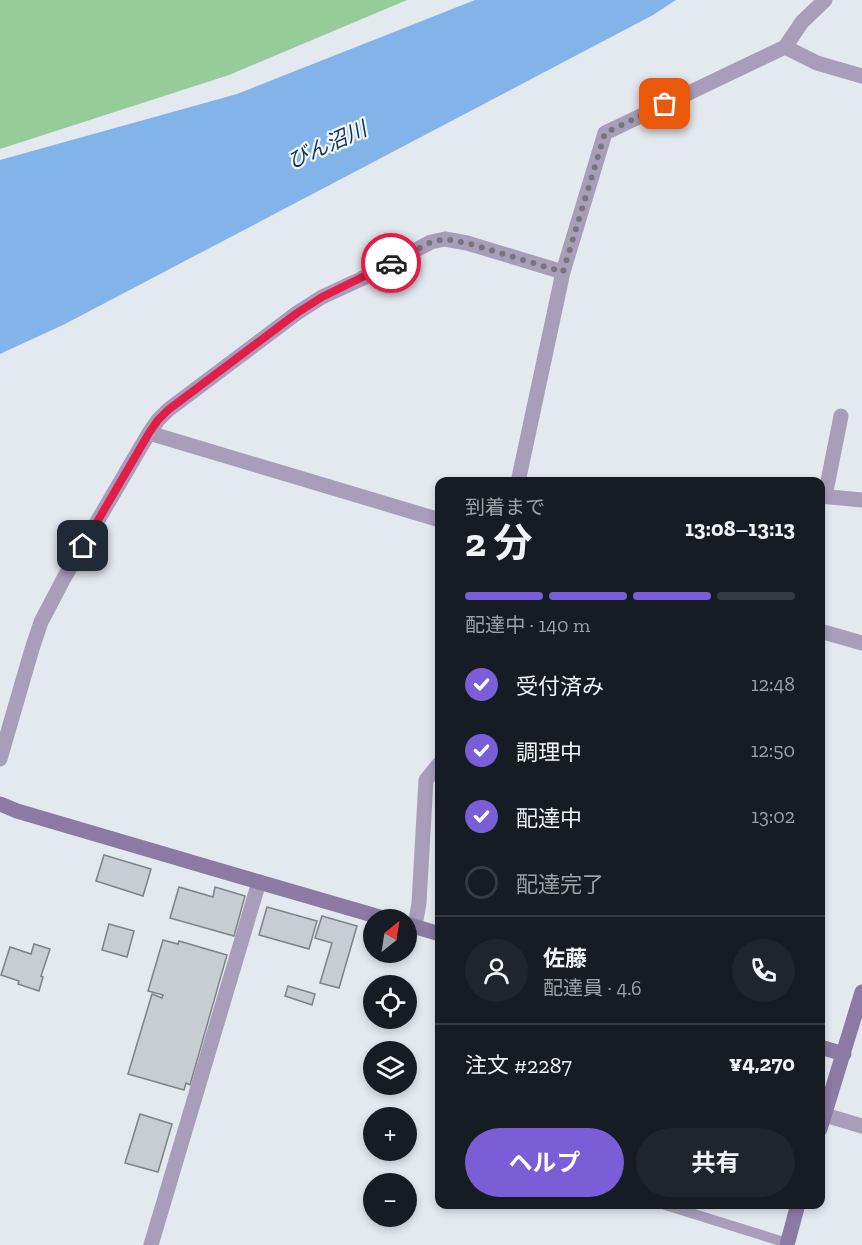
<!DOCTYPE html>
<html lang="ja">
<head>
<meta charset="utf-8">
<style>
  body { margin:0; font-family:"Zilla Slab","Noto Sans JP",serif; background:#20242c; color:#f1f3f6; height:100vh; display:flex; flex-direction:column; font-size:22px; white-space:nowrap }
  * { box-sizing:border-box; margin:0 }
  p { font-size:20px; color:#9ea1a6 }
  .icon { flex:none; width:33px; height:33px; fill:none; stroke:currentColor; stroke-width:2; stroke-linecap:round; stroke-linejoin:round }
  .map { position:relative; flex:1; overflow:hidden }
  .sheet { position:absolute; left:435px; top:477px; width:390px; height:732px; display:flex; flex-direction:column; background:#171b24; border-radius:12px; box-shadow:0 3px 9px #0003 }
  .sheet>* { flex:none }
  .needle { width:39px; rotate:30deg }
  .controls { position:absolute; left:363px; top:909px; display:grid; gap:12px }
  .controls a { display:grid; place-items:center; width:54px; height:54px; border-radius:50%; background:#171b24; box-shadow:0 3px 9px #0003; font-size:30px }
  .pin { position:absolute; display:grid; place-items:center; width:51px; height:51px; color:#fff; margin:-26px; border-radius:12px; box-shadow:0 3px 9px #0006 }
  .courier { position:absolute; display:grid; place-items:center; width:60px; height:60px; margin:-30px; border:4px solid #e11d48; border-radius:50%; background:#fff; color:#222; box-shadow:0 2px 8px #0007 }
  .summary em { font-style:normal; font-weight:700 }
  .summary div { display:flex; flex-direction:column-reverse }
  .summary { display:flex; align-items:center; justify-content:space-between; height:102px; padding:0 30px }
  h1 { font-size:39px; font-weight:700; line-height:45px }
  .bar { display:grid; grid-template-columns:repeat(4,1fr); gap:9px 6px; align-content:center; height:72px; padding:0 30px }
  .bar i { height:8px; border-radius:4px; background:#363941 }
  .bar .selected { background:#795ed8 }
  .bar p { grid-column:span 4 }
  .line { display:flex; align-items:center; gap:15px; padding:0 30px; border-top:2px solid #363941 }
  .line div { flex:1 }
  .round { display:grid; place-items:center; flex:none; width:63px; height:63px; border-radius:32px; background:#20242c }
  ol { padding:0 30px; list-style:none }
  li { display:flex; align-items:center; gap:18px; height:66px }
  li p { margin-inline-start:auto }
  li .icon { padding:6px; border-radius:50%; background:#795ed8; color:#fff; stroke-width:4 }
  li:last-child { color:#9ea1a6 }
  li i { width:33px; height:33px; border:3px solid #363941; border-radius:50% }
  .cta { display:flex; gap:12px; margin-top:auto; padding:12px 30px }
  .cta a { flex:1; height:69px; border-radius:36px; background:#795ed8; color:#fff; font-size:24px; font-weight:700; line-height:69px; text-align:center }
  .cta a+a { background:#20242c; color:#f1f3f6 }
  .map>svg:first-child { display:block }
  .green { fill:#95cc99 }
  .water { fill:#83b4e9 }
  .building { fill:#c8ccd3; stroke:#7f8288; stroke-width:1.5 }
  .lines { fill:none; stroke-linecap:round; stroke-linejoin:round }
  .lane { stroke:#a99eba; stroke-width:10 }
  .street { stroke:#a99eba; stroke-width:15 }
  .secondary { stroke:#8b7aa2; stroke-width:15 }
  .done { stroke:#74777b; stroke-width:6; stroke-dasharray:0 10.8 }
  .route { stroke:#e11d48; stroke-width:8 }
  .labels { text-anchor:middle; stroke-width:4.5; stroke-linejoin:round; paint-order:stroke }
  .water-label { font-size:21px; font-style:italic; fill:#0f3255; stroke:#f1f5fc }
</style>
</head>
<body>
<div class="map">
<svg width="862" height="1245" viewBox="0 0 862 1245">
  <rect width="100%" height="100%" fill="#e4e8ef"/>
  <path class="green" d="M0,0H407L229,75L0,149Z"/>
  <path class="water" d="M475,0H676L653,15L65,324L0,354V160L237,94Z"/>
  <path class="building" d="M104,855L151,869L143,896L96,881Z
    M179,887L213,897L215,887L245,896L234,936L170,918Z
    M267,907L317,921L309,949L259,935Z
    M322,916L357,926L339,988L320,983L332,943L315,938Z
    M109,924L134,931L127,957L102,950Z
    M163,940L178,944L179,941L227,955L190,1085L186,1083L184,1090L128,1074L152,994L162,998L163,995L148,991Z
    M34,944L50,949L41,976L43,977L39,991L18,984L19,981L1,975L10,947L31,954Z
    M288,986L315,994L312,1005L285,996Z
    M140,1114L172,1124L158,1172L125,1163Z"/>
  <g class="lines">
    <path class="lane" d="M662,1204L787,1243"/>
    <path class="street" d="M785,47L802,22L825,0
      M149,433L440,520
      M518,482L563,272L605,133L785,47L817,63L862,76
      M820,496L862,500
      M825,496L841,416
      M820,631L862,643
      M0,759L32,649L41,622L64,578L149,433L158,420L168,410L297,313L322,297L361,279L431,242L445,239L467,243L563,272
      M415,926L419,903L426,780L440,763
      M825,1115L862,1126
      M151,1245L259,882"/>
    <path class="secondary" d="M0,804L17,811L259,882L390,920
      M406,924L440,934
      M820,1047L844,1054
      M820,1129L862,992
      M787,1245L798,1204"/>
  </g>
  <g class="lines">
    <path class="done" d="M391,263L431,242L445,239L467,243L563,272L605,133L665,104"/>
    <path class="route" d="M83,546L149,433L158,420L168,410L297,313L322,297L391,263"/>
  </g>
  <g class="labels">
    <g class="water-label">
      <text transform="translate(327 145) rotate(-24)" y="7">びん沼川</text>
    </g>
  </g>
</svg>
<div class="controls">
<a><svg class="needle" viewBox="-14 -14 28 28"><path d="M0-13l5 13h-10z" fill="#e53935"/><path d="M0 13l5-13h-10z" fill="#9ea1a6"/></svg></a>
<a><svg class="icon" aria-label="locate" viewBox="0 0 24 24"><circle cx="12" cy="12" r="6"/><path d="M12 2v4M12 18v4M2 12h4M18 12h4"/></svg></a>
<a><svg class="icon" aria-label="layers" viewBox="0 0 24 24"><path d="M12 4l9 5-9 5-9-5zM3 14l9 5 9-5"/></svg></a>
<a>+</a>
<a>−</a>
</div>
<div class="pin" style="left:665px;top:104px;background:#ea580c"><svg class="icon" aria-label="bag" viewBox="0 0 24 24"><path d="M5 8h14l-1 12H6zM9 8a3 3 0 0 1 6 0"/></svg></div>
<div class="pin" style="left:83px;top:546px;background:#1f2937"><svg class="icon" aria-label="home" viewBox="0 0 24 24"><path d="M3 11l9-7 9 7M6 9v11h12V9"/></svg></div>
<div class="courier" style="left:391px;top:263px"><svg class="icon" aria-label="car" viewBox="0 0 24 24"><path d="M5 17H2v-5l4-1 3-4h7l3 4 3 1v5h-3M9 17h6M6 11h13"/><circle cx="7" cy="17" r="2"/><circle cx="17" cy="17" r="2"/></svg></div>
<section class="sheet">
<div class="summary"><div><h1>2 分</h1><p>到着まで</p></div><em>13:08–13:13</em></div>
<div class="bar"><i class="selected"></i><i class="selected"></i><i class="selected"></i><i></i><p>配達中 · 140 m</p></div>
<ol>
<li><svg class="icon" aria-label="check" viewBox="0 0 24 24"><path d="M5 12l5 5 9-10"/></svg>受付済み<p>12:48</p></li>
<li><svg class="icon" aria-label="check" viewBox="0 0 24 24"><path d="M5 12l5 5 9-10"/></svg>調理中<p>12:50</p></li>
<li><svg class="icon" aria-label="check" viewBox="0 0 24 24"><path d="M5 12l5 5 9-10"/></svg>配達中<p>13:02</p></li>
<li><i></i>配達完了</li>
</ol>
<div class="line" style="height:108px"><a class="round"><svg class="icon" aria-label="person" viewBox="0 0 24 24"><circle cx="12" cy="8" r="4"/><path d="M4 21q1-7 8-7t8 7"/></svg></a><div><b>佐藤</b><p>配達員 · 4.6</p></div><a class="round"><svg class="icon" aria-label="phone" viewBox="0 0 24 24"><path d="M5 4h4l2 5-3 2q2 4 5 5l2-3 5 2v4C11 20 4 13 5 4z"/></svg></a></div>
<div class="line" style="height:78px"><div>注文 #2287</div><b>¥4,270</b></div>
<div class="cta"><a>ヘルプ</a><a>共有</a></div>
</section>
</div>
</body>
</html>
